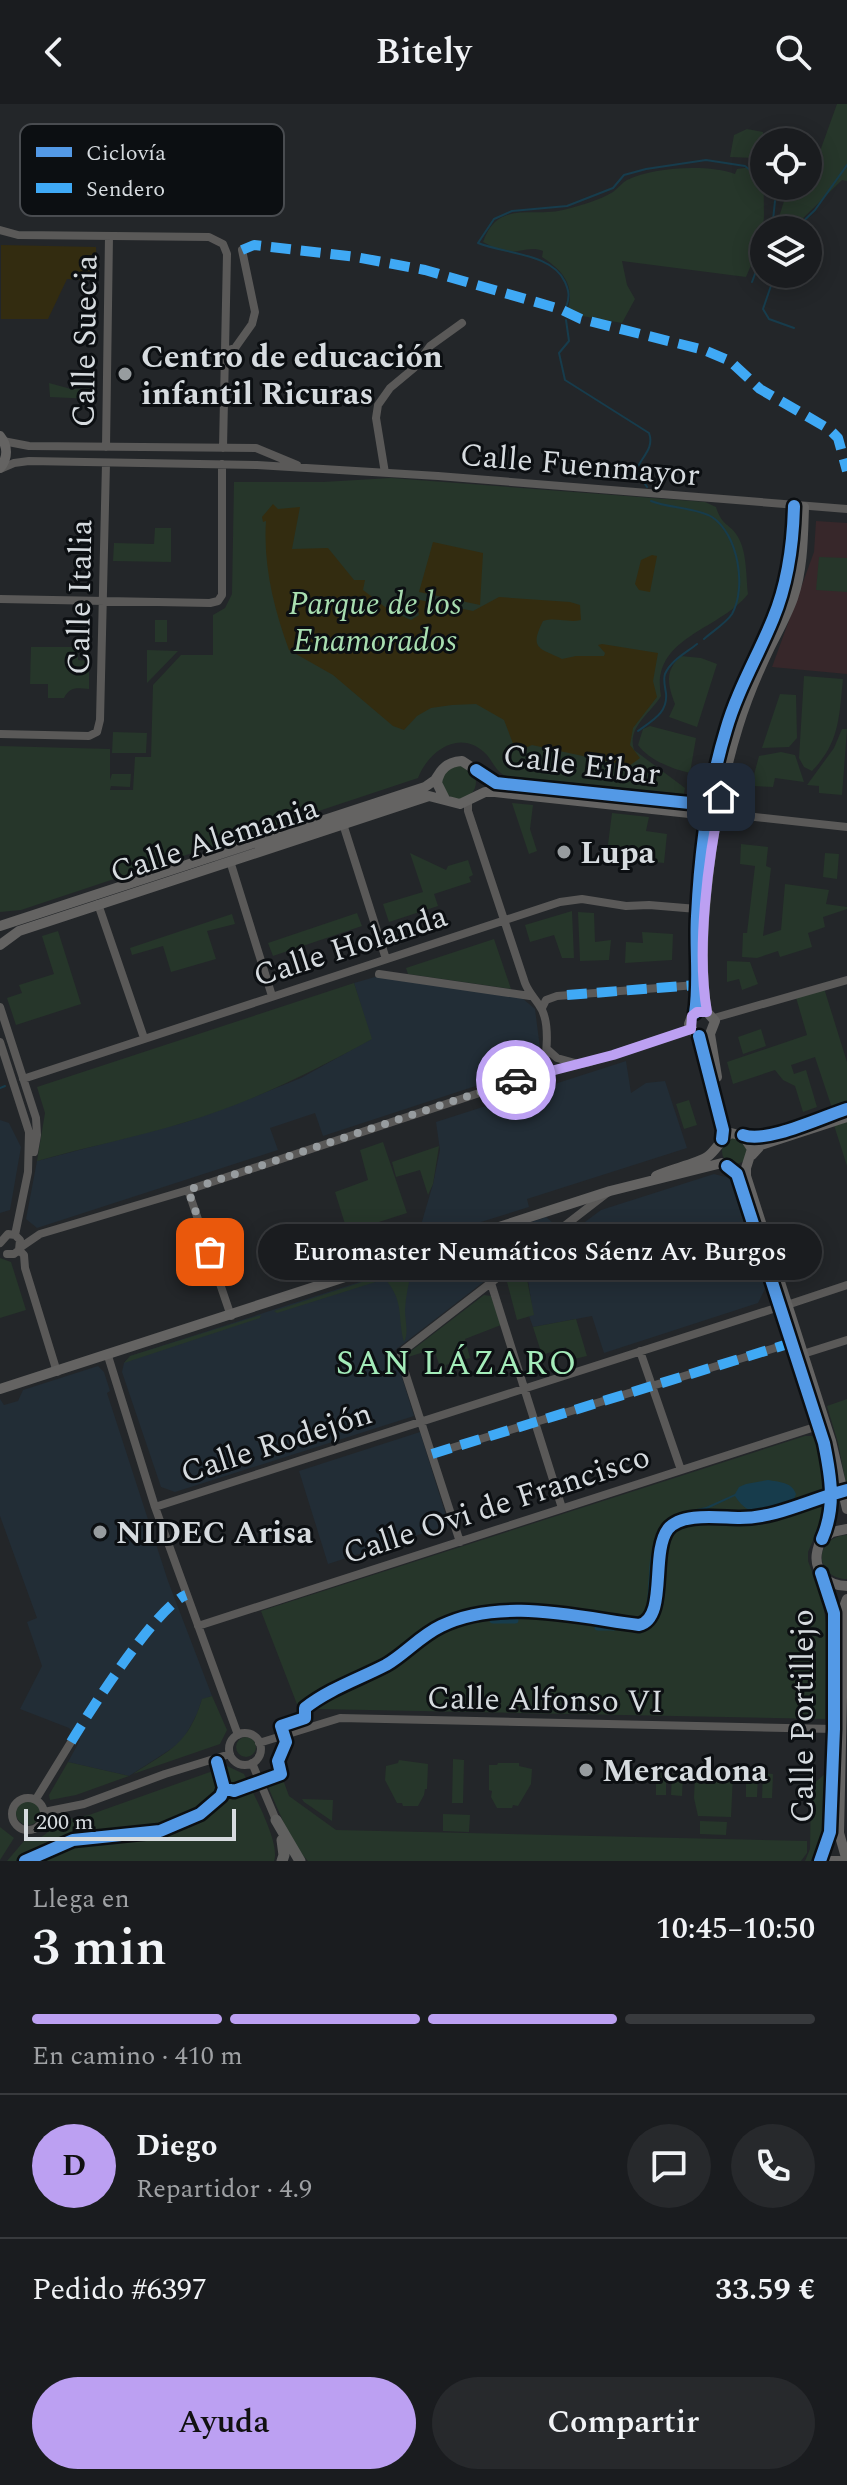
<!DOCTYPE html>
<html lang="es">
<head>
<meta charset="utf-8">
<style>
  body { margin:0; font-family:Spectral,serif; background:#27292c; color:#f1f3f6; height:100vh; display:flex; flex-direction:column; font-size:30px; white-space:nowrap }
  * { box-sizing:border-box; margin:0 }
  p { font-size:26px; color:#9fa1a4 }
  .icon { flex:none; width:44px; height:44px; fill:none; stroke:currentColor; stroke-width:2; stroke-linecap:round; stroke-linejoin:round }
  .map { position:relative; height:1757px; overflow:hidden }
  .side { display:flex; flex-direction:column; background:#1a1c1f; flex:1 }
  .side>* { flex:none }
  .controls { position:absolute; left:750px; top:24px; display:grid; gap:16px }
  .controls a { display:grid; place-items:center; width:72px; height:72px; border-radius:50%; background:#1a1c1f; box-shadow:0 4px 20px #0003,0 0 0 2px #383a3d; font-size:40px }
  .scale { position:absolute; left:24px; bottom:20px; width:212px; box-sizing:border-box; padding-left:8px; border:4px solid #d6dbdf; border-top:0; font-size:22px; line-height:28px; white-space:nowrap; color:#d6dbdf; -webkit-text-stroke:6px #0c0f12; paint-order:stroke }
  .pin { position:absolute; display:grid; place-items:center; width:68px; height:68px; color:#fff; margin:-34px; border-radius:16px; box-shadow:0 4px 12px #0006 }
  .courier { position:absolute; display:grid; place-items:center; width:80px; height:80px; margin:-40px; border:6px solid #bca0f2; border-radius:50%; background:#fff; color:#222; box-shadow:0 2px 10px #0007 }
  .bubble { position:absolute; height:56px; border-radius:28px; background:#1a1c1f; box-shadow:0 4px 20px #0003,0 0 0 2px #383a3d; font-size:26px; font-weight:600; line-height:56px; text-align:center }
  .headline em { font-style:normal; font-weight:600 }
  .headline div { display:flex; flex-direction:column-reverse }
  .headline { display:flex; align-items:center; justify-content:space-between; height:136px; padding:0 32px }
  h1 { font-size:52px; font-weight:600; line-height:60px }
  .bar { display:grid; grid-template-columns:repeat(4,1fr); gap:12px 8px; align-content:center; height:96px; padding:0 32px }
  .bar i { height:10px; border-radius:6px; background:#383a3d }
  .bar .selected { background:#bca0f2 }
  .bar p { grid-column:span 4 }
  .line { display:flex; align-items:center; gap:20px; padding:0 32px; border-top:2px solid #383a3d }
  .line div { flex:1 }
  .round { display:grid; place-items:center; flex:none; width:84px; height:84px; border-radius:42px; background:#27292c }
  .button { display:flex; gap:16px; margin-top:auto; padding:16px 32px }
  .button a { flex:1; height:92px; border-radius:48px; background:#bca0f2; color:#111; font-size:32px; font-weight:600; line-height:92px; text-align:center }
  .button a+a { background:#27292c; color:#f1f3f6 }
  header { display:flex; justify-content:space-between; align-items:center; height:104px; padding:0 32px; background:#1a1c1f; font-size:36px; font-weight:600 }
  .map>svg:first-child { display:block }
  .built { fill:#222d36 }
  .education { fill:#37272a }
  .green { fill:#26362a }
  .sand { fill:#332c10 }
  .water { fill:#173c4c }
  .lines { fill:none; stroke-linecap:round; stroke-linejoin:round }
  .stream { stroke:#173c4c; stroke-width:2 }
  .canal { stroke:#173c4c; stroke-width:7 }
  .minor { stroke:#5a5958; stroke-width:8 }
  .major { stroke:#646362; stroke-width:10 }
  .highway { stroke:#60605f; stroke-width:11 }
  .quiet { stroke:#3fa9f5; stroke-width:10; stroke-dasharray:20 10; stroke-linecap:butt }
  .cycleway-casing { stroke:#0c0f12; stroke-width:17 }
  .cycleway { stroke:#5399e6; stroke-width:12 }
  .done { stroke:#979c9f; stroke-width:8; stroke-dasharray:0 14.4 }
  .route { stroke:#bca0f2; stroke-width:10 }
  .poi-dot { fill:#979c9f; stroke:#0c0f12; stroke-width:3 }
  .labels { text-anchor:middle; stroke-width:6; stroke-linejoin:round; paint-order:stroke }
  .street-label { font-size:32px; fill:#d6dbdf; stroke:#0c0f12 }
  .poi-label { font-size:32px; font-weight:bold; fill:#d6dbdf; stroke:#0c0f12; text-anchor:start }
  .park-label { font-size:32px; font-style:italic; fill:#a8deb0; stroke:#0c0f12 }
  .neighbourhood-label { font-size:34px; letter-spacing:2px; fill:#a4ecba; stroke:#0c0f12 }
  .key { fill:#0c0f12; stroke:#494c50; stroke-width:2 }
  .key-label { font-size:22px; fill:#d6dbdf }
</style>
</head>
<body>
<header><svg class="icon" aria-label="back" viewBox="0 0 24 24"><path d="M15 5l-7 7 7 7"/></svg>Bitely<svg class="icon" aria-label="search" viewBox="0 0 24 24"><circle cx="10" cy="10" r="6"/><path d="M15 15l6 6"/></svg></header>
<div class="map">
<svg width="847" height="1757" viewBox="0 0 847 1757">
  <rect width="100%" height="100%" fill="#232629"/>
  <path class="built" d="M375,873L522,894L535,905L541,952L534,963L323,1032L315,1009L270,1024L278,1046L37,1124L26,1115L37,1057L186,1018L241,998L301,974L371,935L354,879Z
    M626,957L631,989L646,979L665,977L687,1044L527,1095L529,1103L481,1118L482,1121L422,1140V1136L416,1138L433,1080L440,1046L436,1018Z
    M0,1016L9,1019L21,1043L10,1106L0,1109Z
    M714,1070L730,1074L765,1185L758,1199L604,1249L592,1212L533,1223L529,1212L533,1210L526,1162L601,1106Z
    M546,1113L553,1119L551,1131L508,1163L497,1129Z
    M476,1142L486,1176L394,1247L414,1312L175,1388L161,1383L122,1268L124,1259L130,1252L434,1154L438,1166H454L450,1150Z
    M98,1262L104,1268L110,1287L107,1289L168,1477L212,1592L202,1596L197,1610L182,1638L129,1672L68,1658L80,1636L69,1624L20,1605L42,1562L27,1518L37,1514L0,1412V1295L4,1301L18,1297L23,1286Z
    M420,1328L449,1421L328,1460L299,1367Z"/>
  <path class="education" d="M816,417L847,419V570L772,563L814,448Z"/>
  <path class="green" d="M837,0H847V77L842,76L791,126H775L784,97L806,86Z
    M747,25L763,28L764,113L760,140L746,173L622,157L627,181L635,195L622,219L582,212L568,205C575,180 562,166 542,153L543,147C531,142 521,148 509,148C499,147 491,142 483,138C498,94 534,115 567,105C582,101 600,96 613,88C618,84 622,79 627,76C654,63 708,60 735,70L737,65L751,63L755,54L730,53L734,31Z
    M49,279L71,285L93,284L92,295L50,293Z
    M391,374L705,398L716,403C722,423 730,419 738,433C747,448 746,472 748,490C719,527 650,533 661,592C650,610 627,623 634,646L685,684L684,690L506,672C495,668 493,656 484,648C458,625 428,648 418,674L21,806L0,808V642L110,645V676L112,670H131L130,683L111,682L110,686H133L135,653H151L153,581L181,551H213V511L225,504L232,490L234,378H323Z
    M155,424H171V458L113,457L114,439L154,440Z
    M819,453L847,454V488L816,486Z
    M155,516H167V538H155Z
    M31,543H78V556L89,557V585C77,584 70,582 64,594H48V580H30Z
    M147,546L178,547L147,579Z
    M681,552L701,554L717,560L697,623L669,613L675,600C668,581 664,567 681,552Z
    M804,572L843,575C839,613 840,638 812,667L804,663L799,654Z
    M780,590L796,591L797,634L789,643L762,644Z
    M650,622L696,634L690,669C672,665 649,656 638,641L643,625Z
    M842,625H847L842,691L819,689V682L807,681L834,644Z
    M113,628L147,629L146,649H112Z
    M781,648L795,651L804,678L775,674L773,683L751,682L759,652Z
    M442 678a17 17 0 1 1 34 0a17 17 0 1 1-34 0Z
    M512,699L533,701L530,725L537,747L529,750Z
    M612,709L649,713L646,727L667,730L664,759L618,754L617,758L606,756Z
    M741,740L768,743L766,762L771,764L763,832L781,826L785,780L829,786L826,800L847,803V805L823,813L825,823L808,829L812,843L780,853L778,847L757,854L742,853L743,829H747L755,762L740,760Z
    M410,749L446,766L448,762L468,756L473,771L469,773L471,778L434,790L438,802L389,818L383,800L423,788Z
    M825,749L839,750L837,775L823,773Z
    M572,807L574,854H562L554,831L530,838L525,821Z
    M578,808L594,809L595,838L611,836L609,856L580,857Z
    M357,809L362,822L273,852L268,839Z
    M232,810L235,820L207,827L216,855L171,868L163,842L132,851L130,844Z
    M58,827L81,900L16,921L7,894L22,889L19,881L54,870L42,832Z
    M642,828L673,830L672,856L625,859L626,838L643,839Z
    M494,835L511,885L408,870L406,864Z
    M727,857L750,858L758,880L742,886L739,875L727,878Z
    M354,879L372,935C312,968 252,998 186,1018C137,1033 86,1043 37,1057L45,1009L37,983Z
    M823,881L847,958V1005L834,1010L815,953L791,961L794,970L806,966L817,1003L803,1008L795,982L783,976L775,966L733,980L727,958L807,931L795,890Z
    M761,925L766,942L743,950L738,933Z
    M689,996L697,1021L684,1025L676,1000Z
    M847,1013V1062L833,1018Z
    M722 1047a13 13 0 1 1 26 0a13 13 0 1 1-26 0Z
    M383,1038L407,1109L357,1125L364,1148L355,1152L335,1088L368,1076L360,1046Z
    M439,1042L433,1080L428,1091L420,1066L396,1073L392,1058Z
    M0,1154L11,1158L26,1206L0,1214Z
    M414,1161C409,1176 406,1190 405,1206C405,1217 409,1229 404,1238C397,1213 405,1198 385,1175L277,1209L274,1207Z
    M525,1165L534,1211L517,1216L507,1178Z
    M484,1191L491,1192L501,1221L465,1235L470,1254L446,1261V1264L441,1266L434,1245L408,1253L411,1247Z
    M261,1211L260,1214L124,1259L130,1252Z
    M576,1215L587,1252L570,1256L566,1243L542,1251L533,1223Z
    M847,1295V1385L838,1339L827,1302Z
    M805,1332H812L817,1337L826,1396L825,1408L808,1448V1457L822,1495L827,1524L825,1615L317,1605L300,1608L261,1507Z
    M847,1431V1475C814,1474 813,1433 847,1431Z
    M212,1592L227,1626L220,1640L133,1670C171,1645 188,1641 202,1595Z
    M236 1643a10 10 0 1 1 20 0a10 10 0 1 1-20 0Z
    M453,1655L464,1656L463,1699H452Z
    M399,1656L428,1660L427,1685H425L424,1691L418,1702H403L402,1699H397L385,1676L386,1662L398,1659Z
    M68,1658L129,1672L76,1691L50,1696L49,1691Z
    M498,1659H519V1662L532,1665L531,1680L518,1702L513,1701L512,1704H497L491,1693L492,1687L489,1686V1661H497Z
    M227,1662L244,1670C252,1688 281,1739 274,1757H7L24,1737C39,1736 47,1732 55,1718L89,1711Z
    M656,1666H666V1691H656Z
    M763,1669L773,1670L772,1694H762Z
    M826,1669L825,1722L822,1737L811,1757H805L810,1745L811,1682Z
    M281,1670L289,1692L336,1726L807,1737V1749L801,1757H308L294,1742L265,1676Z
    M672,1670H683L682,1692L671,1691Z
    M695,1671H733L731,1713L698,1712L694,1694Z
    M746,1672H758L757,1693H746Z
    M302,1695L333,1696L332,1717L304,1698Z
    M16 1709a12 12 0 1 1 24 0a12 12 0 1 1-24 0Z
    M443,1710L470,1711L469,1728L443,1727Z
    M700,1717L727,1718L726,1731L700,1730Z
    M0,1723L14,1734L0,1756Z"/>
  <path class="sand" d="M1,141L96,143L97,176L67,175L48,215H1Z
    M273,400L278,405L300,403L292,445L328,444L354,476H365L363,486L389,506L411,516L419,511L415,495L473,507L499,493L570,498L580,501L581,516C568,519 556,513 543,517C529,545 539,544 562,555L576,552H604L605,549L598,541L602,540L658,549L653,577L657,593L633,624L630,641L640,654L629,662L532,641L523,645L514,642L504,616L476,600L452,601L431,604L417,612L404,626L393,622L333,571L289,546C274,505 263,461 266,417L263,418L262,413Z
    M433,438L483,449L480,501L419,488Z
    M652,451L657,452L650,488L639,486L635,480L641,456Z"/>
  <path class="water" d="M768,1376C779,1378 792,1378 796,1390L793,1398C773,1414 749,1415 735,1392L707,1405L680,1410L661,1425L652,1455L651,1492L647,1500L650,1455L654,1438L664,1419L680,1409L706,1403L735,1390L739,1383L746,1380Z"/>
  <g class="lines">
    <path class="stream" d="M766,82L768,92
      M772,126L775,97
      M794,126L815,106L847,61
      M775,170L763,205L769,215L794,224
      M752,178L764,146
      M566,203C570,193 569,187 565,178C552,149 505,150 478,139L494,115L512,107L567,102L613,84L624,71L646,65L706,56L745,62L754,69L762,70L764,75
      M566,216L569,237L559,249L565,276L649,329C655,345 640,354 636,367L647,383
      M651,397C668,404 698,404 712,413C738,430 747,483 732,510C726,519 713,527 704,535
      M638,627C653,616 668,609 666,589C665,583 663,576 665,570C671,556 686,549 697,540
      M0,984L5,982"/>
    <path class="canal" d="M493,1516H515
      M598,1523H614"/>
    <path class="minor" d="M0,126L18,131L209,133L223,140L227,150L223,344
      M225,247L235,244L252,220L255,208L242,146
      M3,337L29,342L256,344L297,361
      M106,343L109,132
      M0,365L14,359L29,357L257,361L438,372L847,405
      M385,369L376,314L378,301L390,284L414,264L430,242L462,219
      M0,495L210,499L218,497L222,491V360
      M0,630L89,632L97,628L100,616L106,359
      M468,698V707L525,879C529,889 534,893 539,901C550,915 549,955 539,969
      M718,709L847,723
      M343,720L386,855
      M230,757L272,892
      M98,800L144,934
      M379,870L530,892
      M0,903L36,1014L37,1031L34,1048
      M542,904L546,896L557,892L696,881
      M714,914L847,876
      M0,938L29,1028L28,1068L15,1131
      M548,946L557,954L575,959
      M23,975L560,798L582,795L626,802L649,801L697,805
      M188,1086L231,1212
      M0,1139L8,1130L15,1131L20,1136L19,1146L14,1150H7
      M21,1143L40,1130L188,1086L539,969L590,958L691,925
      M19,1146L24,1151L25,1164L57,1268
      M491,1179L562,1404
      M787,1201L847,1181
      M640,1247L681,1366
      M803,1250L847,1236
      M108,1252L155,1403L238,1631
      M432,1350L791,1239
      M155,1403L779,1203
      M460,1438L400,1253L404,1246L607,1089
      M198,1522L818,1322
      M229 1645a16 16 0 1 1 32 0a16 16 0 1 1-32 0Z
      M259,1639L340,1614L834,1625
      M252,1659L276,1716
      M12 1710a16 16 0 1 1 32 0a16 16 0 1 1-32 0Z
      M36,1695L71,1638
      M44,1708L84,1700L165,1670L230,1650"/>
    <path class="major" d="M0,332C8,342 8,354 0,364
      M445,695L437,679C439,665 448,658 462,657L496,679L709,701L713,705
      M0,822L425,683L435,676L441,667
      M0,841L19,827L429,692L460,700L485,688H495L708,711L718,709
      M707,908C694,832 715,697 738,623C746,597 758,568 770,543C778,527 787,511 793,494C803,465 803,433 804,403
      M707,908L715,917L710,930
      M710,930L717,973
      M699,932L695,930L689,920L696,901L697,805L709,701L725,627L751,560L773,517L782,490L792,439L794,402
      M699,932L723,1026L722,1035
      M743,1031L752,1045L746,1064V1072L831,1337L847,1405
      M752,1051L761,1041L847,1013
      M727,1062L737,1070L824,1339C828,1360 834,1381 832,1402C830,1426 804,1451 824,1473C830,1480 838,1482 847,1482
      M656,1072C671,1065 696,1060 707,1053C717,1046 720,1035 731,1029L751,1034L761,1033L847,1005
      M0,1285L610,1087L722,1059
      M824,1434L832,1428L847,1425
      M820,1757L830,1728L834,1625V1509L823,1474
      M826,1757H839
      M847,1757L839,1729L844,1503L847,1495"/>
    <path class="highway" d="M276,1716L300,1757
      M282,1736L284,1751L282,1757"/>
    <path class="quiet" d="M242,146L254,141L356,153L425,166L560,205L581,215L704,246L730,257L760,285L829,325L838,334L847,367
      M567,891L696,881
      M432,1350L791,1239
      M71,1638C89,1608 157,1502 186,1491"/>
    <defs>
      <path id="cycleway" d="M476,666L496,679L709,701L718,709
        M695,909C700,877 695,844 697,812C700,751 708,685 726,626C737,587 758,552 773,515C788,479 793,441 794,402
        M699,932L723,1026L722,1035
        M743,1031C766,1040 822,1013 847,1005
        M727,1062L737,1070L824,1339C831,1373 836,1403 822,1435
        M224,1684L234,1687L281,1670L278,1657L286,1638L281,1622L305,1614V1604C329,1585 359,1575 386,1561C405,1550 420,1532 441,1522C500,1493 577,1513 639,1521C668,1514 650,1449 668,1425C682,1408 720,1414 740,1414C777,1414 811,1395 847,1386
        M25,1757L73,1736L160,1727L200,1710L221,1692L224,1684L217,1658
        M820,1757L830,1728L834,1625V1509L821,1469"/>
    </defs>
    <use href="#cycleway" class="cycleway-casing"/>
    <use href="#cycleway" class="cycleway"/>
  </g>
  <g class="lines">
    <path class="done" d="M210,1148L188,1086L516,976"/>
    <path class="route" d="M516,976L613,951L691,925L692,912L697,908H707C696,846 708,754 721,693"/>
  </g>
  <g class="poi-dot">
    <circle cx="125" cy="270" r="8"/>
    <circle cx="564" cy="748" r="8"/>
    <circle cx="100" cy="1428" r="8"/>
    <circle cx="586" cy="1666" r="8"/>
  </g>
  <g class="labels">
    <g class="street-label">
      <text transform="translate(84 237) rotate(-89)" y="11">Calle Suecia</text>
      <text transform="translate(580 360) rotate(5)" y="11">Calle Fuenmayor</text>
      <text transform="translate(79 493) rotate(-89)" y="11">Calle Italia</text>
      <text transform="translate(582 660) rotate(7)" y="11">Calle Eibar</text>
      <text transform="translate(214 735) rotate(-18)" y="11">Calle Alemania</text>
      <text transform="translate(350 841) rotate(-18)" y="11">Calle Holanda</text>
      <text transform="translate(276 1338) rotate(-18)" y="11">Calle Rodejón</text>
      <text transform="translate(496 1400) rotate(-18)" y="11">Calle Ovi de Francisco</text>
      <text transform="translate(545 1595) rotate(1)" y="11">Calle Alfonso VI</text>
      <text transform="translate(802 1612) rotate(-90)" y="11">Calle Portillejo</text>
    </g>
    <g class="poi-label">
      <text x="141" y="263">Centro de educación<tspan x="141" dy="37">infantil Ricuras</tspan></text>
      <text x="580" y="759">Lupa</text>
      <text x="116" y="1439">NIDEC Arisa</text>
      <text x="602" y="1677">Mercadona</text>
    </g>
    <g class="park-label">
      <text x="375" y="510">Parque de los<tspan x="375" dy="37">Enamorados</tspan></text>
    </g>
    <g class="neighbourhood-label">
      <text x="457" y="1270">SAN LÁZARO</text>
    </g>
  </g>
  <rect x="20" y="20" width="264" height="92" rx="12" class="key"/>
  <rect x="36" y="43" width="36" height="10" fill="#5399e6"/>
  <rect x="36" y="79" width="36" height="10" fill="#3fa9f5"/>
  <g class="key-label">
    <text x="86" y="56">Ciclovía</text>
    <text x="86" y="92">Sendero</text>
  </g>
</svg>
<div class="controls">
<a><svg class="icon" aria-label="locate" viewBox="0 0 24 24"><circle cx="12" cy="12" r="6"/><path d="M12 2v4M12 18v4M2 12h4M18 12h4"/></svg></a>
<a><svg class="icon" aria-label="layers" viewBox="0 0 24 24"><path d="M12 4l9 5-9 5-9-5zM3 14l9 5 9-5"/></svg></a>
</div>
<div class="scale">200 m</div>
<div class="pin" style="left:210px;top:1148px;background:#ea580c"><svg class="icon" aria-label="bag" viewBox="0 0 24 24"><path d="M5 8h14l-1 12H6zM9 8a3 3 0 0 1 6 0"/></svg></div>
<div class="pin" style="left:721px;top:693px;background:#1f2937"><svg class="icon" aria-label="home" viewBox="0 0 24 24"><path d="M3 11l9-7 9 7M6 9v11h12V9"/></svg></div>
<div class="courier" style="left:516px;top:976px"><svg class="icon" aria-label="car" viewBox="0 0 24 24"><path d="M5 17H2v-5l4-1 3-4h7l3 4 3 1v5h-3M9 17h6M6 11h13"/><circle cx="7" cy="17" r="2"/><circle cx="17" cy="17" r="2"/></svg></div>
<div class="bubble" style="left:258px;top:1120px;width:564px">Euromaster Neumáticos Sáenz Av. Burgos</div>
</div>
<section class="side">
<div class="headline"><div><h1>3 min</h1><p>Llega en</p></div><em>10:45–10:50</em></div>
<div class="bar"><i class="selected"></i><i class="selected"></i><i class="selected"></i><i></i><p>En camino · 410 m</p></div>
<div class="line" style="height:144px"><b class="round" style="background:#bca0f2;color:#111">D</b><div><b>Diego</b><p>Repartidor · 4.9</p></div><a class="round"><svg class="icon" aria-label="chat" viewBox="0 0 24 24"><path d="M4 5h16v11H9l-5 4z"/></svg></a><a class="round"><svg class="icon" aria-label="phone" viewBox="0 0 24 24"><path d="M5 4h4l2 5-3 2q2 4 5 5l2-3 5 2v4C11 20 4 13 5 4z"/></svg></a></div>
<div class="line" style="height:104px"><div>Pedido #6397</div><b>33.59 €</b></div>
<div class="button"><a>Ayuda</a><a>Compartir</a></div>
</section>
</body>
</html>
